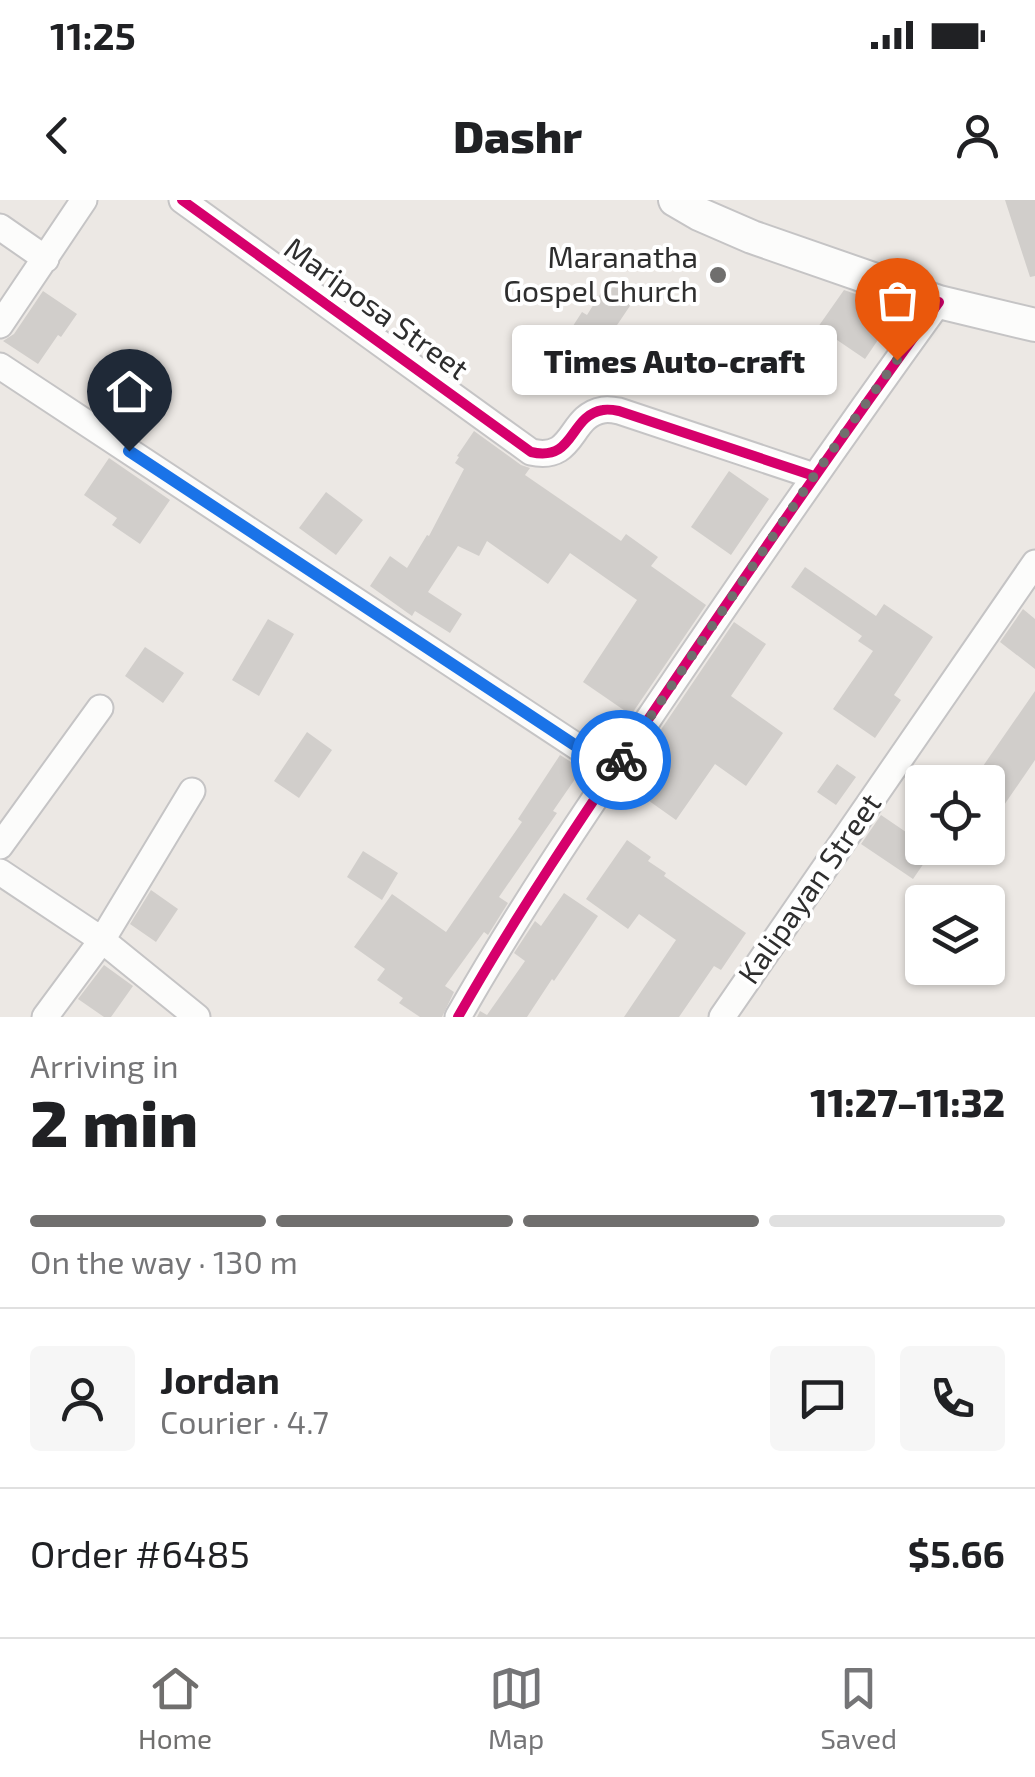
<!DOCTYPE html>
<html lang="en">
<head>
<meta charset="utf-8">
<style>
  body { margin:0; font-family:"Exo 2",sans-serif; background:#f6f6f6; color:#202124; height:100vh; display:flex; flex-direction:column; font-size:38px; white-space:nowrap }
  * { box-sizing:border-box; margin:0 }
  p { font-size:32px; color:#757577 }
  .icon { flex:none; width:55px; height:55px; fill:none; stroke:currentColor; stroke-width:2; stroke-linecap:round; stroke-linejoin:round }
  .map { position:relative; height:817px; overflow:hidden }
  .drawer { display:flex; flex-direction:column; background:#fff; flex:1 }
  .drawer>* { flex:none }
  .tools { position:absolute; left:905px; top:565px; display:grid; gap:20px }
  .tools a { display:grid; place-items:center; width:100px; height:100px; border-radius:10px; background:#fff; box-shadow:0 2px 8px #0004; font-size:50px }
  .pin { position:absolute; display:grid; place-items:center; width:85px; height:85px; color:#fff; margin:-102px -42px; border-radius:50% 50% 50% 0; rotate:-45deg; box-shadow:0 0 10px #0007 }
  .pin .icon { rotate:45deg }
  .courier { position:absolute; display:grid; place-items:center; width:100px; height:100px; margin:-50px; border:8px solid #1a73e8; border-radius:50%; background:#fff; color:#222; box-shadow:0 2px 12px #0007 }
  .bubble { position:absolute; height:70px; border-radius:10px; background:#fff; box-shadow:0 2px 8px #0004; font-size:32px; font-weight:800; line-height:70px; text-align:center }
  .overview em { font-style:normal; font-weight:800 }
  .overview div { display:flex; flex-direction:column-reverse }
  .overview { display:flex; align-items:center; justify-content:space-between; height:170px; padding:0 30px }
  h1 { font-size:65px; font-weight:800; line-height:75px }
  .bar { display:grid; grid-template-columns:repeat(4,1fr); gap:15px 10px; align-content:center; height:120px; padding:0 30px }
  .bar i { height:12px; border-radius:8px; background:#e0e0e0 }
  .bar .selected { background:#706f6e }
  .bar p { grid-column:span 4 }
  .line { display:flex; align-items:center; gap:25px; padding:0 30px; border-top:2px solid #e0e0e0 }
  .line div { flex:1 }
  .round { display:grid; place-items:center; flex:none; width:105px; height:105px; border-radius:10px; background:#f6f6f6 }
  .status { display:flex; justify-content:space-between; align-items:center; height:70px; padding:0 50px; background:#fff; direction:ltr }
  .status svg { height:28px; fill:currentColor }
  header { display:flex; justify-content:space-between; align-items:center; height:130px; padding:0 30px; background:#fff; font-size:45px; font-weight:800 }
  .tab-bar { display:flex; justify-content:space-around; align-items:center; height:140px; border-top:2px solid #e0e0e0; background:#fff; font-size:28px; color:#757577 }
  .tab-bar a { display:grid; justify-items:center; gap:5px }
  .tab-bar .selected { color:#706f6e }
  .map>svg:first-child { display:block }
  .building { fill:#d1cecb }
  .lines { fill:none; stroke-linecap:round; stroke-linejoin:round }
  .minor-casing { stroke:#c5c4c5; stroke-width:29 }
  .tertiary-casing { stroke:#c5c4c5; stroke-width:36 }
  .minor { stroke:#fcfcfb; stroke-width:25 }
  .tertiary { stroke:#fcfcfb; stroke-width:32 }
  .cycleway-casing { stroke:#fff; stroke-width:16 }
  .cycleway { stroke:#d6006c; stroke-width:10 }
  .done { stroke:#706f6e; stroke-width:10; stroke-dasharray:0 18 }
  .route { stroke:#1a73e8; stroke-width:12 }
  .poi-dot { fill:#706f6e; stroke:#fff; stroke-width:4 }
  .labels { text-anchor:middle; stroke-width:8; stroke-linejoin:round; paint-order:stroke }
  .poi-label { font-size:30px; fill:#2e2e2e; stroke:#fff; text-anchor:end }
  .street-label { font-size:30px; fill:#2e2e2e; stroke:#fff }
</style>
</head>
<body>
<div class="status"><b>11:25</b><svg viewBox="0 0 49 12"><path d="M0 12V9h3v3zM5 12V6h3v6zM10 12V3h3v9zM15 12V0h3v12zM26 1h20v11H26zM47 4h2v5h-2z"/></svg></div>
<header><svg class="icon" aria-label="back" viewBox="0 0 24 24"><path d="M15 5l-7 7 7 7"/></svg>Dashr<svg class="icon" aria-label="person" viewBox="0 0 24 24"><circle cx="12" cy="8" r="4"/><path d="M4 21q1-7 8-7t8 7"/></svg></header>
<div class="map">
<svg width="1035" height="817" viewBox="0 0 1035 817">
  <rect width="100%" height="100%" fill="#ece8e4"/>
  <path class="building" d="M1005,0H1035V76L1030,77Z
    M609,80L636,97L590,165L560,146L582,112L587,115Z
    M844,90L899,109L865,159L818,127Z
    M43,91L77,114L61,137L58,135L38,164L3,141L14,134Z
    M474,231L521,265L530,268L525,275L621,341L626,334L658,357L651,366L706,405L631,515L583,482L637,400L570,353L548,384L487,341L479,356L458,346L428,392L462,414L450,433L415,411L412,416L370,386L390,356L407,368L427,335L429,336L464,269L455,263L459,257L457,256Z
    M109,258L170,300L140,344L112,325L117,318L84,295Z
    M729,271L769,299L731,355L691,327Z
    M326,292L363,320L336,355L299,328Z
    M805,367L876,416L884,404L933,437L894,495L901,500L875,538L833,509L873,451L858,441L862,436L791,387Z
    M1023,409L1035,419V469L1000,442Z
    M268,419L294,434L259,496L232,480Z
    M734,422L766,444L731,496L783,533L746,586L715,564L676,620L628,586L655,548L652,546L658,534Z
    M145,447L184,473L163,503L125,476Z
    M1035,491V560L1002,608L988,598V582H972Z
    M307,532L332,550L299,598L274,581Z
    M560,555L582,569L553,611L557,613L499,697L508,703L488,735L484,732L445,786L454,792L442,817H420L399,803L403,798L377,780L385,769L354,747L392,694L446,732L522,622L518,619Z
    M837,564L856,577L836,605L817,592Z
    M881,615L922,643V648L933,650L913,679L861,644Z
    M627,640L651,657L648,661L666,673L664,676L746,733L721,770L714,766L679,817H624L676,740L639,714L628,729L586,699Z
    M363,651L398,673L382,700L347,677Z
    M151,690L178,709L156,742L130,724Z
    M564,693L598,716L554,781L552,779L527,817H477L480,811L487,815L525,761L514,753L535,721L541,726Z
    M104,765L133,786L111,817H104L78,799Z"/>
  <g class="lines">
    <defs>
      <path id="minor" d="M182,0L531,252C576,262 568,216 603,210C608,209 614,210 619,211L814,276
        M0,27L46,59
        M0,125L84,0
        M0,166L614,571
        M0,646L100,508
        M0,672L102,740L197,817
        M45,817L102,740L192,591
        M458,817C521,706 593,601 664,496C754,363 845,232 939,102
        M722,817L1035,363"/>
      <path id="tertiary" d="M675,0L699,14L752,37L939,102L1035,125"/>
    </defs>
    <use href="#minor" class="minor-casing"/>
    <use href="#tertiary" class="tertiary-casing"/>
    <use href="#minor" class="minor"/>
    <use href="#tertiary" class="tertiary"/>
    <defs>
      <path id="cycleway" d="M182,0L531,252C576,262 568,216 603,210C608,209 614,210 619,211L814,276
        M458,817C521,706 593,601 664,496C754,363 845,232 939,102"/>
    </defs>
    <use href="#cycleway" class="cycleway-casing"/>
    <use href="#cycleway" class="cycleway"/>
  </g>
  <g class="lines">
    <path class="done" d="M621,560L814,276L897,160"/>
    <path class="route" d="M129,251L614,571L621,560"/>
  </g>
  <circle class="poi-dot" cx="718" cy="75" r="10"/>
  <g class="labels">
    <g class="poi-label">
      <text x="698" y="68">Maranatha<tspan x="698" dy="34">Gospel Church</tspan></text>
    </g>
    <g class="street-label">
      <text transform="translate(376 109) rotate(36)" y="10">Mariposa Street</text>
      <text transform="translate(810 689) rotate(-55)" y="10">Kalipayan Street</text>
    </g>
  </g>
</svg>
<div class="tools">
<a><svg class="icon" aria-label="locate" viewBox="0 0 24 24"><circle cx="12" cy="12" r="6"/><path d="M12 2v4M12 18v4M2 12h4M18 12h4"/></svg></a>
<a><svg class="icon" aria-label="layers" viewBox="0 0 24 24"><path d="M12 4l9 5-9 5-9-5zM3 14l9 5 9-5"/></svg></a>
</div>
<div class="pin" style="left:897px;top:160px;background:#ea580c"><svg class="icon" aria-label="bag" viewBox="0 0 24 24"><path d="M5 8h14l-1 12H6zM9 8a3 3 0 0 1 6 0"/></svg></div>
<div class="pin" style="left:129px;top:251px;background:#1f2937"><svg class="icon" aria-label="home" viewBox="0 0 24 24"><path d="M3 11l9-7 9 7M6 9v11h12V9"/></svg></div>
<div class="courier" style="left:621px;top:560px"><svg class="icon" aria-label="bike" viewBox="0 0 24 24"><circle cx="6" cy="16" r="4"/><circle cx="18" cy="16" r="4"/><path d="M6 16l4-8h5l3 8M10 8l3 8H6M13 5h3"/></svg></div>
<div class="bubble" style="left:512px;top:125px;width:325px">Times Auto-craft</div>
</div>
<section class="drawer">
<div class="overview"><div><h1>2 min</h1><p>Arriving in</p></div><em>11:27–11:32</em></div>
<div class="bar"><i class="selected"></i><i class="selected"></i><i class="selected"></i><i></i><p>On the way · 130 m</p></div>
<div class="line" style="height:180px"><a class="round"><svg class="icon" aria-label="person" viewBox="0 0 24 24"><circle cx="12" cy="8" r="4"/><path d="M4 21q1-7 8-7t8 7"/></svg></a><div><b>Jordan</b><p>Courier · 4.7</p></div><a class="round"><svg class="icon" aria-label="chat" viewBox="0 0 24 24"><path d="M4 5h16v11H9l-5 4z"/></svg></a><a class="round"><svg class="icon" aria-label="phone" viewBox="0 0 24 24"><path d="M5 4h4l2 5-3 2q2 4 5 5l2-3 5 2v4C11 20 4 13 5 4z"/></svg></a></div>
<div class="line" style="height:130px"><div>Order #6485</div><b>$5.66</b></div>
</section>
<nav class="tab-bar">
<a class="selected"><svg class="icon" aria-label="home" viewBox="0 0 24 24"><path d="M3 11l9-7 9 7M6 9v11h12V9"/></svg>Home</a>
<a><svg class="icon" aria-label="map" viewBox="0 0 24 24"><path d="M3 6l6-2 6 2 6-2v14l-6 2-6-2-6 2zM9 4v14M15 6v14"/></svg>Map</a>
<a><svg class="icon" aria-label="saved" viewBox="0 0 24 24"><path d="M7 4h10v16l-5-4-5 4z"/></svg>Saved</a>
</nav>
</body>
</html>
